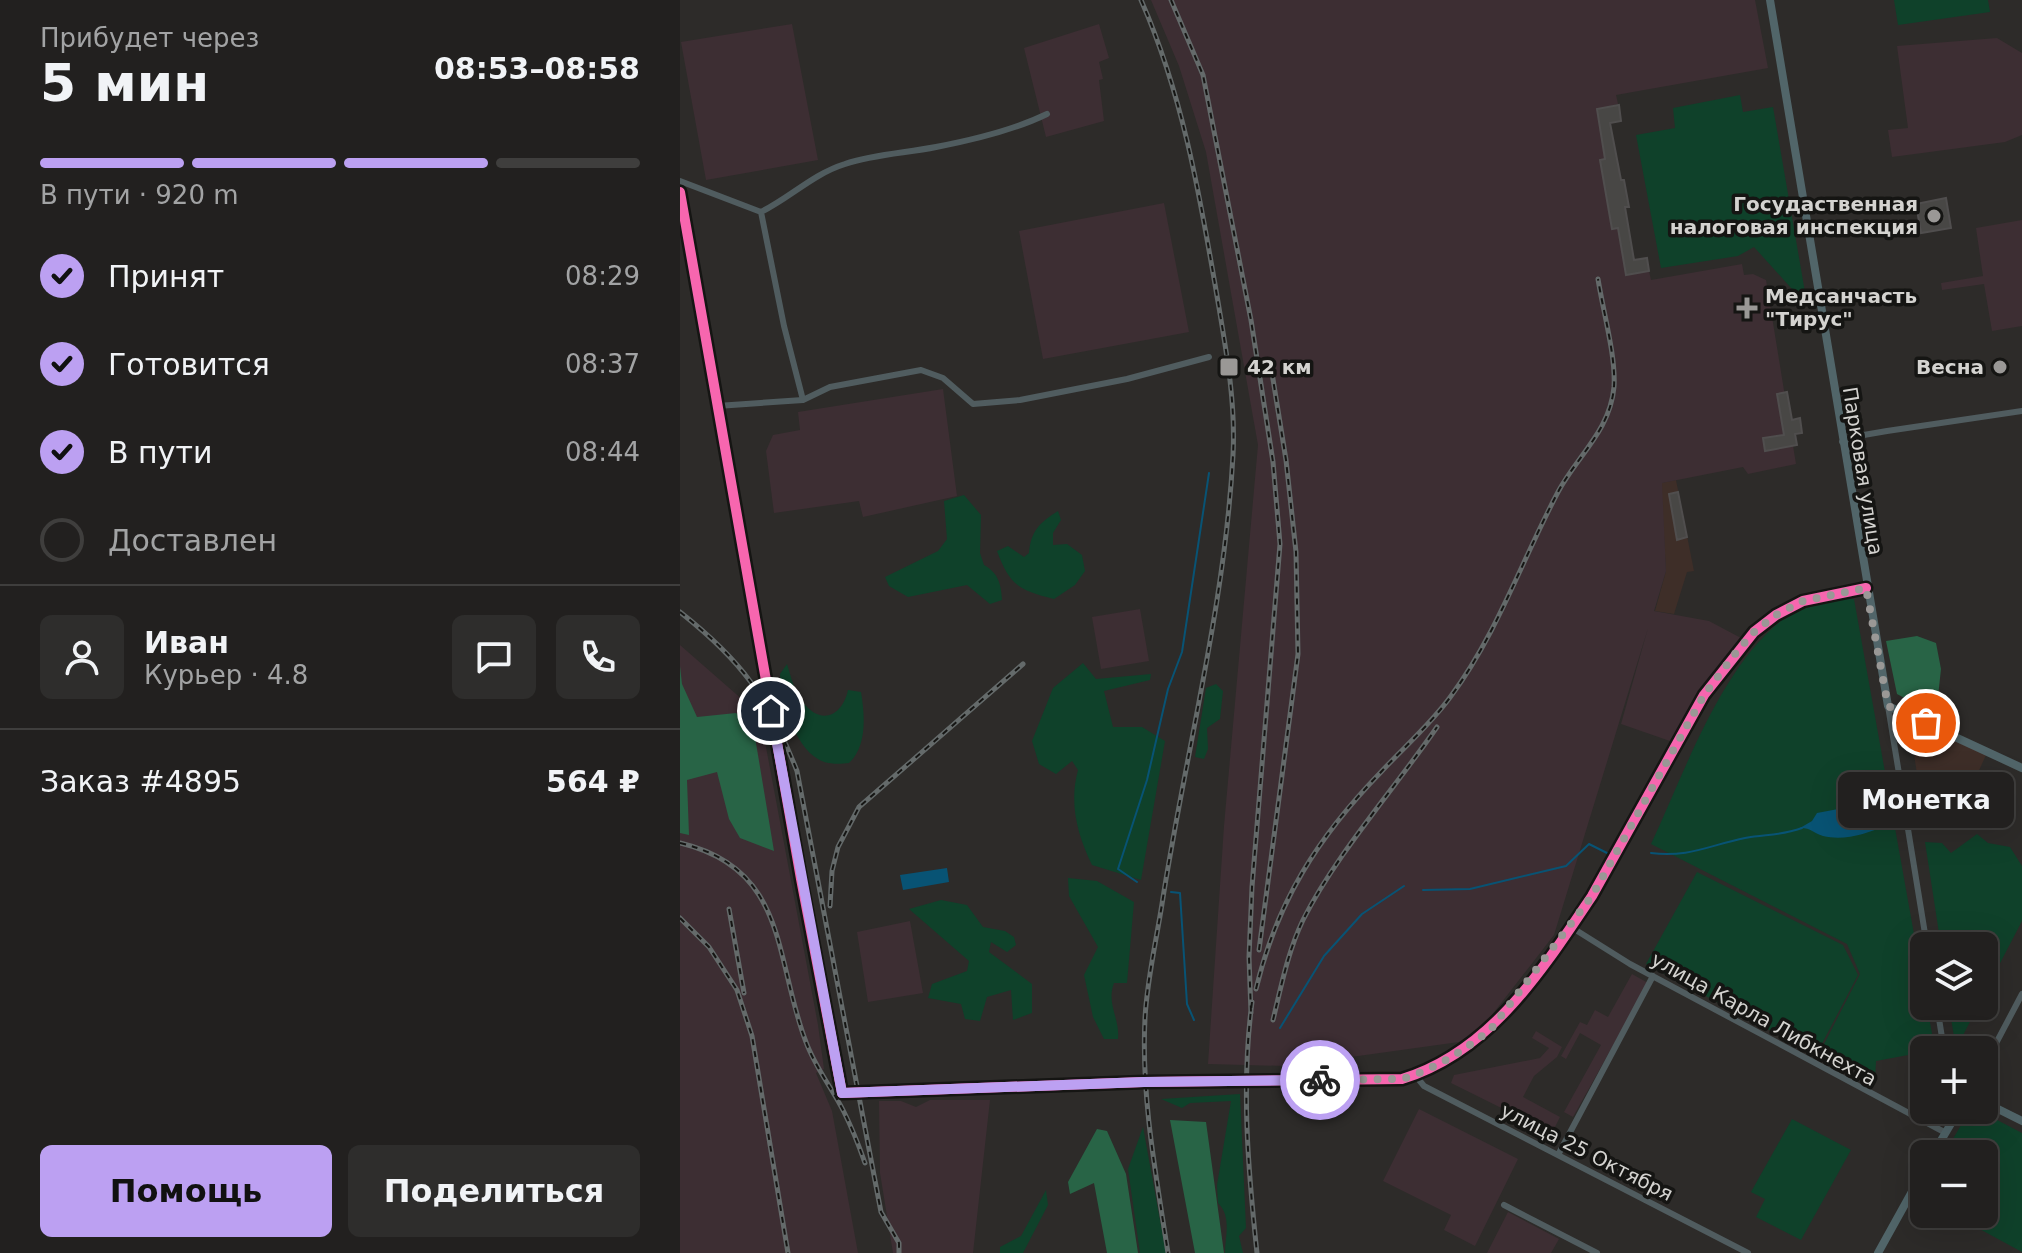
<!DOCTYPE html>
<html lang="ru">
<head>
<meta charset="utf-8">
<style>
  body { margin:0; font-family:"DejaVu Sans",sans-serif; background:#2e2d2c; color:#f1f3f6; height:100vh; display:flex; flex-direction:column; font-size:30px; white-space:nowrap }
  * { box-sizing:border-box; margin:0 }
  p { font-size:26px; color:#a2a3a4 }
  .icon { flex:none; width:44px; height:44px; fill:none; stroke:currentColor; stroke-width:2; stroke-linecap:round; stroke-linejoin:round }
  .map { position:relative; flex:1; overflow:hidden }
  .sheet { display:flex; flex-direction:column; background:#22201f; width:680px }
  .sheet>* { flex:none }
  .fabs { position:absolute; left:1230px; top:932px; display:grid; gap:16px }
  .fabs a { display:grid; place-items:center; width:88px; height:88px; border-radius:12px; background:#22201f; box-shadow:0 8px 32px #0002,0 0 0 2px #3f3e3d; font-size:40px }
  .pin { position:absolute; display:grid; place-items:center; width:68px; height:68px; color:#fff; margin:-34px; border:4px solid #fff; border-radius:50%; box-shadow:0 2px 8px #0007 }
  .courier { position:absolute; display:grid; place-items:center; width:80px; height:80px; margin:-40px; border:6px solid #bca0f2; border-radius:50%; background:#fff; color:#222; box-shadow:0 2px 10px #0007 }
  .bubble { position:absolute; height:56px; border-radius:12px; background:#22201f; box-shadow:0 8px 32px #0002,0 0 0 2px #3f3e3d; font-size:26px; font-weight:700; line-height:56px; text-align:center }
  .headline em { font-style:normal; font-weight:700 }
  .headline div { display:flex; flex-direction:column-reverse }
  .headline { display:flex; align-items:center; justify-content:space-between; height:136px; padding:0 40px }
  h1 { font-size:52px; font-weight:700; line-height:60px }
  .bar { display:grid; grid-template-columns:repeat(4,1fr); gap:12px 8px; align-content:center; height:96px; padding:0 40px }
  .bar i { height:10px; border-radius:6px; background:#3f3e3d }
  .bar .selected { background:#bca0f2 }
  .bar p { grid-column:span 4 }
  .line { display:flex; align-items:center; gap:20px; padding:0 40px; border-top:2px solid #3f3e3d }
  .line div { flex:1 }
  .round { display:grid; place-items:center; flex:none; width:84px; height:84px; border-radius:12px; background:#2e2d2c }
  ol { padding:0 40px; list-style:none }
  li { display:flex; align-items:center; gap:24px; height:88px }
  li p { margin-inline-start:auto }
  li .icon { padding:8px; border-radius:50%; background:#bca0f2; color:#111; stroke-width:4 }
  li:last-child { color:#a2a3a4 }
  li i { width:44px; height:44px; border:4px solid #3f3e3d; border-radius:50% }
  .button { display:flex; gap:16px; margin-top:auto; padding:16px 40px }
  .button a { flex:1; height:92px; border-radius:12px; background:#bca0f2; color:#111; font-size:32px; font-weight:700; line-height:92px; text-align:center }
  .button a+a { background:#2e2d2c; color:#f1f3f6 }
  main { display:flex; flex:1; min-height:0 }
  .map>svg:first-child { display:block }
  .commercial { fill:#3e2e28 }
  .industrial { fill:#3d2e33 }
  .green { fill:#0f412a }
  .forest { fill:#286446 }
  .water { fill:#085374 }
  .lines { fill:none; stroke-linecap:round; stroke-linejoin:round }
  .stream { stroke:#085374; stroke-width:2 }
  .building { fill:#484745; stroke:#504e4e; stroke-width:2 }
  .minor { stroke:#505c5f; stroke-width:6 }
  .major { stroke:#516569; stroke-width:8 }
  .rail-casing { stroke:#646a6a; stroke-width:5 }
  .rail { stroke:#151513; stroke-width:2; stroke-dasharray:6; stroke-linecap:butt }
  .cycleway-casing { stroke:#151513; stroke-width:15 }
  .cycleway { stroke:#f766af; stroke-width:10 }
  .done { stroke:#9a9896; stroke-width:8; stroke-dasharray:0 14.4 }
  .route { stroke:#bca0f2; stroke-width:10 }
  .poi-dot { fill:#9a9896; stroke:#151513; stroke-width:3 }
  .labels { text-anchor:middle; stroke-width:7; stroke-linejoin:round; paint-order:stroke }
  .poi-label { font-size:20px; font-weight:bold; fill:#d4d3d0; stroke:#151513; text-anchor:end }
  .street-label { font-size:20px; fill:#d4d3d0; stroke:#151513 }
</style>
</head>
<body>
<main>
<section class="sheet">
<div class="headline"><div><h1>5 мин</h1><p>Прибудет через</p></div><em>08:53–08:58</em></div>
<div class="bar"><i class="selected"></i><i class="selected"></i><i class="selected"></i><i></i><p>В пути · 920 m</p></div>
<ol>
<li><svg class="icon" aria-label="check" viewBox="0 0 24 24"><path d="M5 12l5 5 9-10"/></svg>Принят<p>08:29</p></li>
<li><svg class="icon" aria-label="check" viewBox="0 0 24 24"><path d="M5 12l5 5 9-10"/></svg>Готовится<p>08:37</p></li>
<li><svg class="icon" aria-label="check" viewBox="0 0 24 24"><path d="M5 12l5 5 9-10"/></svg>В пути<p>08:44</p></li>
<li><i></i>Доставлен</li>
</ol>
<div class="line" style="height:144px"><a class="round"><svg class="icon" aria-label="person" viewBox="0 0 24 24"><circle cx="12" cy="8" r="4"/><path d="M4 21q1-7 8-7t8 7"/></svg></a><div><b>Иван</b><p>Курьер · 4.8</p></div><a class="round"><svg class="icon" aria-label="chat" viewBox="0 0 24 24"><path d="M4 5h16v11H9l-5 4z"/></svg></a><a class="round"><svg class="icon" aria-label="phone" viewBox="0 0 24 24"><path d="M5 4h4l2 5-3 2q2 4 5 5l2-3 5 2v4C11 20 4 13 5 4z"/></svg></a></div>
<div class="line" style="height:104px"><div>Заказ #4895</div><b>564 ₽</b></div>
<div class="button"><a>Помощь</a><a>Поделиться</a></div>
</section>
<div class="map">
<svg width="1342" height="1253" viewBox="0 0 1342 1253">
  <rect width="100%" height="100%" fill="#2d2b29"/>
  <path class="commercial" d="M996,480L1014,571L1007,572L994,614L975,611L986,571L981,483Z
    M1256,731L1306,755L1282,808L1246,812L1244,794H1240L1231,734Z"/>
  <path class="industrial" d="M471,0H1075L1088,68L936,95L938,104L926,107L953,273L969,271L971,280L1062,264L1064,275L1073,274L1086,280L1116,464L1068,474L1063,467L982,483L986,571L974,611L1029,621L1061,638L990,741L941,724L968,628L874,935L801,1029L779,1042L606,1066L528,1064L544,826L578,445L526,152L499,66Z
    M112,24L138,160L26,180L1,42Z
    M419,24L429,58L419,62L423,79L419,80L424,121L366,137L344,48Z
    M1317,38L1342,53V135L1325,142L1212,157L1208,130L1228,128L1217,46Z
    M484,203L509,332L363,359L339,231Z
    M1342,220V326L1312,331L1304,284L1262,290L1261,283L1303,276L1296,228Z
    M263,389L277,496L183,517L179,501L94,513L86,451L93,435L120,430L118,412Z
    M460,609L469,661L421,669L412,617Z
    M0,645L80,715L138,1025L144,1069L136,1073L152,1111L178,1253H0Z
    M230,921L243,993L188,1002L177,932Z
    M952,974L968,983L893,1117L884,1112L921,1045L900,1033L886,1059L881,1056L900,1022L907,1025L915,1010L928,1017Z
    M856,1031L882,1047L877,1057L854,1076L843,1097L880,1117L872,1133L771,1083L774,1075L860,1058L869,1048L852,1038Z
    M250,1100H310L293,1253H213L200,1173L199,1101H221L236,1107Z
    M739,1109L838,1159L795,1246L764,1230L771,1215L703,1181Z
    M828,1212L879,1239L871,1253H807Z"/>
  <path class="green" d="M1214,0H1308L1310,12L1218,25Z
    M1060,95L1063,112L1093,107L1126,298L1121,299L1074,247L1058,256L981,268L956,135L995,128L993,108Z
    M284,495L301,515L300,553L304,565C318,573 321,583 322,600L310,604L287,585L228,597L209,586L205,577L258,551L267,539L264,501Z
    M378,511L381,520L373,533V545L387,544L402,555L405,571L395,585L374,599C339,590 330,586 317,551L328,546L344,557L349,553C351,531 359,523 378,511Z
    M1160,598L1174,599L1244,990V1006H1247L1255,1050L1196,1061L1195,1079L1141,1050L1180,974L1167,944L971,844C1007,768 1047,645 1124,606C1135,601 1149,600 1160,598Z
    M403,663L416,679L471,674L470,680L424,691L433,727H462L485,741L461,880L412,865C397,834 389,803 398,770L392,761L376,774L359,764L352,741L373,688Z
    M107,664C111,677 114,690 122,701C140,726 162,717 168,690L181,692C185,716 187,746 169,763C160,764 147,765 138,759C114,745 101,700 100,674Z
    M536,684L543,691L540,719L527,728L528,749L524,759L515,757L526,688Z
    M1297,834L1308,843L1330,847L1342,866V921L1304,994V946H1261L1245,842L1262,843L1271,853Z
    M1017,872L1163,945L1178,975L1136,1055L966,964Z
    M388,878L417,881L454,902L447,983H434C426,1004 440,1018 438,1039H424L413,1017L404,975L418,947L389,896Z
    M261,900L287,905L303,927L325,931L334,937L336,945L327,952L311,942L309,952L352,984V1013L333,1020L331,990L307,997L300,1021L285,1019L281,1004L248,998L252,984L287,971L289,961L229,909Z
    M1269,1006H1298L1276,1049Z
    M560,1094L566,1228L559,1236L563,1253H545C545,1236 552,1217 538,1203L537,1185L551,1101L510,1103L502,1108L481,1099Z
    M1290,1110H1298L1342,1133V1252L1272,1214H1304V1154H1264Z
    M1112,1119L1171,1150L1121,1240L1076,1217L1085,1199L1071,1192Z
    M463,1127L486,1253H460L448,1169Z
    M366,1190L368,1205L343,1253H320V1247L341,1236Z"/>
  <path class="forest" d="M1237,636L1256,643L1261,669L1256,715L1217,694L1206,641Z
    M0,666L2,684L17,717L56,713L69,723L75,737L94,851L60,838L49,819L37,772L7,780L9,835L0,833Z
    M490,1120L526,1122L544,1253H515Z
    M417,1129L427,1131L446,1174L458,1253H427L414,1183L390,1194L388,1182Z"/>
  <path class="water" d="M1190,803L1203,811L1206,825C1187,834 1164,841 1143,836C1133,833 1132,828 1120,828L1132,821L1137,813Z
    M267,868L269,882L223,890L220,875Z"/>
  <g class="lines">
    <path class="stream" d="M971,853C1008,858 1030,845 1065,838C1087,834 1099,836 1122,828
      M457,882L438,869L467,780L488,689L502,652L529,473
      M743,890L790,889L886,866L909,844L929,854
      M491,892L500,893L507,1004L514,1020
      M600,1028L644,956L682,914L724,886"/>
  </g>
  <path class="building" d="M939,105L941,121L930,123L941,180H944L949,207H945L954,260L967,258L969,271L946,275L938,228L932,229L920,160L925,159L917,109Z
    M1266,198L1271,228L1241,233L1236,204Z
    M1107,392L1112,420L1120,418L1122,433L1115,434L1117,445L1085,451L1083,438L1104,435L1097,394Z
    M998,492L1007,537L997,540L989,494Z"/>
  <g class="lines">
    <path class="minor" d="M0,181L81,212C111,197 133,174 165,164C194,154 226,153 256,147C293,140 332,131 367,114
      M0,192L121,879L162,1093L464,1082L722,1079C811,1052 863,969 912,896L1024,695L1074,632L1096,615L1123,601L1186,588
      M81,212L104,326L123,400
      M37,406L123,400L150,387L241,370L263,378L293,404L340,400L447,379L529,357
      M1162,442L1172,437L1207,431L1342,411
      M1208,706L1247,946
      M891,927L950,964L1266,1133
      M1257,1006L1264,1050
      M1304,1066L1342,994
      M735,1075L744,1086L1068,1253
      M878,1155L973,976
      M824,1205L917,1253"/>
    <path class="major" d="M1090,0L1208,706L1342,768
      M1304,1102L1342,1121
      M1253,1154L1279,1110
      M1198,1253L1244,1170"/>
    <defs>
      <path id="rail" d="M461,0C502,93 519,191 536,290C545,344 556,400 553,455C545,606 505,755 482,904C476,942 467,980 465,1018C461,1097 476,1175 488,1253
        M491,0L523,75L571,320L593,462L600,544L572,887L569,957L571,1013
        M0,612C62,661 88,697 117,771L201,1212L219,1243V1253
        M0,843C109,869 94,959 126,1042C135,1067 152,1088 164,1112C172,1128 179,1146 185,1163
        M150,906L152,871L158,847L179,807L343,664
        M49,909L64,993
        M0,918L29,947L57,990L72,1036L108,1253
        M579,950L618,654L616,552L606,460L592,373
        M576,989C597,901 638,837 701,772C724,747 751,724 771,696C817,634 842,560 878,492C897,456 930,431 934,387C936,356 923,311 918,279
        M572,1002C561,1086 568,1169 577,1253
        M593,1020C601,987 608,951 623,920C655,856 715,788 757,727"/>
    </defs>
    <use href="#rail" class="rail-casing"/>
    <use href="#rail" class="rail"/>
    <defs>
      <path id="cycleway" d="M0,192L121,879L162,1093L464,1082L722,1079C811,1052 863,969 912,896L1024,695L1074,632L1096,615L1123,601L1186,588"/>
    </defs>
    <use href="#cycleway" class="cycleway-casing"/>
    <use href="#cycleway" class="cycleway"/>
  </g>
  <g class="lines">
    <path class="done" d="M640,1080L722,1079C755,1069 785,1050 811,1029L912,896L1024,695L1058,650L1074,632L1096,615L1123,601L1186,588L1208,706L1246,723"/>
    <path class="route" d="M91,711L162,1093L464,1082L640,1080"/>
  </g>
  <g class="poi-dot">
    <circle cx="1254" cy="216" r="8"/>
    <path d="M1063 296h8v8h8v8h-8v8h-8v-8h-8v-8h8z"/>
    <rect x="539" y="357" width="20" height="20" rx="4"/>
    <circle cx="1320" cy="367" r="8"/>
  </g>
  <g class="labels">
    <g class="poi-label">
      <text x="1238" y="211">Госудаственная<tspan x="1238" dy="23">налоговая инспекция</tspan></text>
      <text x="1085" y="303" text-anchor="start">Медсанчасть<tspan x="1085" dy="23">"Тирус"</tspan></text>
      <text x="567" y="374" text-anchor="start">42 км</text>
      <text x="1304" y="374">Весна</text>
    </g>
    <g class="street-label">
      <text transform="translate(1183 471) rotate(81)" y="7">Парковая улица</text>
      <text transform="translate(1084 1019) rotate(29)" y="7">улица Карла Либкнехта</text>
      <text transform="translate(907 1152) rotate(27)" y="7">улица 25 Октября</text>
    </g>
  </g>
</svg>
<div class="fabs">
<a><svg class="icon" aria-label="layers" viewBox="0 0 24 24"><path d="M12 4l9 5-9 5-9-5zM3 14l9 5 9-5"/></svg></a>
<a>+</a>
<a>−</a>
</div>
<div class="pin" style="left:1246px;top:723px;background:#ea580c"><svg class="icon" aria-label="bag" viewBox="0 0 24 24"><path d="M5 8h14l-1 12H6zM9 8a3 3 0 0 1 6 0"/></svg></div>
<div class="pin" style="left:91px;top:711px;background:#1f2937"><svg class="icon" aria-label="home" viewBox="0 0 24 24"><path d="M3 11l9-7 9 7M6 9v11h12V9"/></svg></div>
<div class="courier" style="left:640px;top:1080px"><svg class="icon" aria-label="bike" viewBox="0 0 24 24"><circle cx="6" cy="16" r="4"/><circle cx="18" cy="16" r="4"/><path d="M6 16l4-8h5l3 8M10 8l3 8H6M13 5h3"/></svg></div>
<div class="bubble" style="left:1158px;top:772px;width:176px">Монетка</div>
</div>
</main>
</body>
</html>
